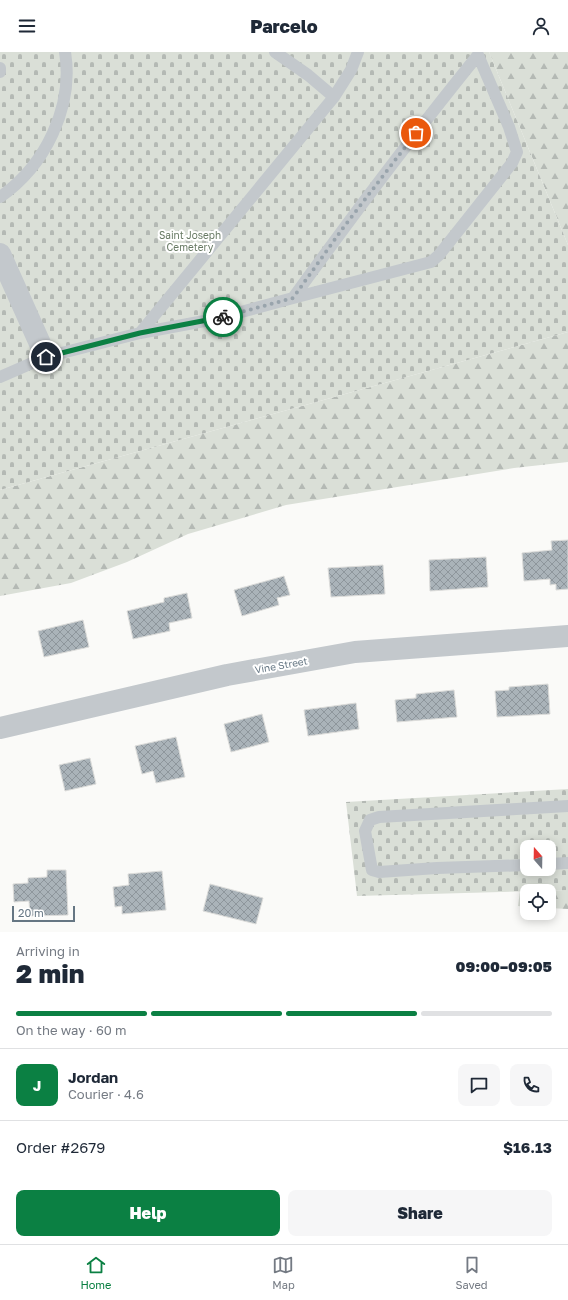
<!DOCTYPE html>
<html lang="en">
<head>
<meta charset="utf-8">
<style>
  body { margin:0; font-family:"Golos Text",sans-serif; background:#f6f6f7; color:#1f2937; height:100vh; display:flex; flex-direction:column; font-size:15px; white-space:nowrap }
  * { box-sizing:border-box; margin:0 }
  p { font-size:13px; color:#747a83 }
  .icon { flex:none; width:22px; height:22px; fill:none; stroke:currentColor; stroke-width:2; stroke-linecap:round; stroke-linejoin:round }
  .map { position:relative; height:880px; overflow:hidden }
  .drawer { display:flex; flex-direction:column; background:#fff; flex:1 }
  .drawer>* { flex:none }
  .needle { width:26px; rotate:340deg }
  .fabs { position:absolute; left:520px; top:788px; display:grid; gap:8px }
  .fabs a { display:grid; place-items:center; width:36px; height:36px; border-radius:8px; background:#fff; box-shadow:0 2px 10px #0003; font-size:20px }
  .scale { position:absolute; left:12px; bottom:10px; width:63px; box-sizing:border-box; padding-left:4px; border:2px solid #657683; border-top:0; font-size:11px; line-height:14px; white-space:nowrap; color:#657683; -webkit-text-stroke:3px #fff; paint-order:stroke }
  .pin { position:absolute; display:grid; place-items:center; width:34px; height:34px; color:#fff; margin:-17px; border:2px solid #fff; border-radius:50%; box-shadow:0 1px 4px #0007 }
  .courier { position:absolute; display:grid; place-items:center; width:40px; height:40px; margin:-20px; border:3px solid #0b8043; border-radius:50%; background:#fff; color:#222; box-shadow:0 1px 5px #0007 }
  .summary em { font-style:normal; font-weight:800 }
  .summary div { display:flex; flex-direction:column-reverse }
  .summary { display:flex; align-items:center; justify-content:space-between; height:68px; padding:0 16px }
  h1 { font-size:26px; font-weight:800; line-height:30px }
  .bar { display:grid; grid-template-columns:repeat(4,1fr); gap:6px 4px; align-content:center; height:48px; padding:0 16px }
  .bar i { height:5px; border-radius:3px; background:#e0e1e3 }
  .bar .current { background:#0b8043 }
  .bar p { grid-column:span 4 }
  .line { display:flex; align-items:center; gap:10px; padding:0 16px; border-top:1px solid #e0e1e3 }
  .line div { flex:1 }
  .round { display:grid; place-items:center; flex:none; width:42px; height:42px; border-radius:8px; background:#f6f6f7 }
  .primary-button { display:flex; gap:8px; margin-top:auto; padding:8px 16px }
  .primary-button a { flex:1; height:46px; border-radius:8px; background:#0b8043; color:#fff; font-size:16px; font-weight:800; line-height:46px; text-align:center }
  .primary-button a+a { background:#f6f6f7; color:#1f2937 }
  header { display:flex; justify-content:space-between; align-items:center; height:52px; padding:0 16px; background:#fff; font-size:18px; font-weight:800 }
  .tab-bar { display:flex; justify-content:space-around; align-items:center; height:56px; border-top:1px solid #e0e1e3; background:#fff; font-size:11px; color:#747a83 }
  .tab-bar a { display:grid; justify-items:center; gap:2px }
  .tab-bar .current { color:#0b8043 }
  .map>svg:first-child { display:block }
  .forest { fill:url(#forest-firs) }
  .cemetery { fill:url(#cemetery-stones); fill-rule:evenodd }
  .building { fill:url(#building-cross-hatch); stroke:#dcdcda }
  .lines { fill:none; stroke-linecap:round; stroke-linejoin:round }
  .service { stroke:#c3c8cc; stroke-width:12 }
  .minor { stroke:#c3c8cc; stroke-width:22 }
  .done { stroke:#99a4ac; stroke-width:4; stroke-dasharray:0 7.2 }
  .route { stroke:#0b8043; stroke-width:5 }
  .labels { text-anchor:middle; stroke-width:4; stroke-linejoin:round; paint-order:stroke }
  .park-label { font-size:10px; fill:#687a64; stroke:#fff }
  .street-label { font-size:10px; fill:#657683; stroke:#fff }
</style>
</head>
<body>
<header><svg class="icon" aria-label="menu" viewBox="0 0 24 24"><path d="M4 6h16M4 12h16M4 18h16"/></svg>Parcelo<svg class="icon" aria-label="person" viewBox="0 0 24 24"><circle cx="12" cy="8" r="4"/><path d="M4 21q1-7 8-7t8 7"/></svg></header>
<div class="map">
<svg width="568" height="880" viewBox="0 0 568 880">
  <defs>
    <pattern id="forest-firs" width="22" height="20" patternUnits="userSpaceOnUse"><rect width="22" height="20" fill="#dadfd7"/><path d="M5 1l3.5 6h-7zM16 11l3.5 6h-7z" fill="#b4b9b4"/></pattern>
    <pattern id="cemetery-stones" width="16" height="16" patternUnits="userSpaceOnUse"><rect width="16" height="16" fill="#dadfd7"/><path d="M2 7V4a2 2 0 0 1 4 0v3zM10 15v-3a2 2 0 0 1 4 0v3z" fill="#b4b9b4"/></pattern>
    <pattern id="building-cross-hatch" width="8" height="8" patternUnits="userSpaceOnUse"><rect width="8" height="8" fill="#aab3b9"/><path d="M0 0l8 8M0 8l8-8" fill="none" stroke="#8e969c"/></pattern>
  </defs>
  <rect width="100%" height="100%" fill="#fafaf8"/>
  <path class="forest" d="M489,0H568V193Z
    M568,280V410L514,416L286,453L188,482L127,510L71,531L0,544V438Z
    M568,838V857L549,856V839H533Z
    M520,839H527V855L518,854Z"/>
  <path class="cemetery" d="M0,0H489L568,193V280L0,438Z
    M568,737V838L357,844L346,750ZM527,795H549V817H527Z"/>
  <path class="building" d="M568,488V537L556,538V532L550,533V527L524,529L522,501L552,498L551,489Z
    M486,505L488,535L430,539L429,508Z
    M383,513L385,542L331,545L328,516Z
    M284,524L290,543L277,546L279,553L242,564L234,538Z
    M187,541L192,566L169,571L170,579L133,587L127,559L164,550V546Z
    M83,568L89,595L44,605L38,579Z
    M548,632L550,662L497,665L495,639L509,638V635Z
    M454,638L457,665L397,670L395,648L416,646V642Z
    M356,651L359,677L308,684L304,658Z
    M262,662L269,690L231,700L224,672Z
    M176,685L185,725L156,731L153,719L142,722L135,694Z
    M90,706L96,732L65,739L59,713Z
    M47,818H66L68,863L30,864L29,849L14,850L13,832L28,831V826L47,825Z
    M162,819L166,858L122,862V854L115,855L113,835L129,833L128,822Z
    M210,832L263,846L256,872L203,859Z"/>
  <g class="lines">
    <path class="service" d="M275,0L308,23L334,45
      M0,16V20
      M0,145C45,114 74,55 65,0
      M293,246C353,163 414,82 478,3L509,75L517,100L512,111L439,203L431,210L293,246L215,267L140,281L334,45L351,18L358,0
      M0,325L46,305L140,281
      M549,812L568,811
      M527,813L437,816L379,820L372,818L365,779L370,768L379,765L568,754"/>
    <path class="minor" d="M0,202L46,305
      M0,676L227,623L355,600L568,584"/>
  </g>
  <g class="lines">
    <path class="done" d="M223,265L293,246L343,176L416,81"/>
    <path class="route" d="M46,305L140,281L223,265"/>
  </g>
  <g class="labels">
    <g class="park-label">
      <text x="190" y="187">Saint Joseph<tspan x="190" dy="12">Cemetery</tspan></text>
    </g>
    <g class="street-label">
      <text transform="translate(281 613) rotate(-10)" y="4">Vine Street</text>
    </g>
  </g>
</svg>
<div class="fabs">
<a><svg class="needle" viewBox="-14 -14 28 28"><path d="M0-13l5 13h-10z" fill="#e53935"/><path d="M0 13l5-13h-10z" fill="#747a83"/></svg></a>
<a><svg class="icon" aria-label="locate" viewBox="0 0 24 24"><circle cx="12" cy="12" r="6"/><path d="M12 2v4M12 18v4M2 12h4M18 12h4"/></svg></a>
</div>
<div class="scale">20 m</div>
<div class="pin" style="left:416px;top:81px;background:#ea580c"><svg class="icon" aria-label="bag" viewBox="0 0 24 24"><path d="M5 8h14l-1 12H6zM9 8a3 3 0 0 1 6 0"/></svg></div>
<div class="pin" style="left:46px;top:305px;background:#1f2937"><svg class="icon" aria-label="home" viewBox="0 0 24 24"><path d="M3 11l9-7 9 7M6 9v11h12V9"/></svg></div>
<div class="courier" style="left:223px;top:265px"><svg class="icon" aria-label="bike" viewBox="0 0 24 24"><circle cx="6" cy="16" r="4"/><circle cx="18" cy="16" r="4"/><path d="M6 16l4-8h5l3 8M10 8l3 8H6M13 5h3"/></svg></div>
</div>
<section class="drawer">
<div class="summary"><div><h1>2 min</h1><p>Arriving in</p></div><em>09:00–09:05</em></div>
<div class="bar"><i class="current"></i><i class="current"></i><i class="current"></i><i></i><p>On the way · 60 m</p></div>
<div class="line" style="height:72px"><b class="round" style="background:#0b8043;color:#fff">J</b><div><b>Jordan</b><p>Courier · 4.6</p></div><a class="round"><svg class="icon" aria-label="chat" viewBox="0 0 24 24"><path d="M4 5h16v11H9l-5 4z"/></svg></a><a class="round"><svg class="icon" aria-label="phone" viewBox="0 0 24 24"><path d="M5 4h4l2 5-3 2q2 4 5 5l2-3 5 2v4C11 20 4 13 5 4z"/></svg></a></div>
<div class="line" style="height:52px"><div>Order #2679</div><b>$16.13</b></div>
<div class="primary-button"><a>Help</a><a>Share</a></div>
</section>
<nav class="tab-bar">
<a class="current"><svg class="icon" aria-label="home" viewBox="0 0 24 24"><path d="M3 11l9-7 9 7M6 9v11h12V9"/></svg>Home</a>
<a><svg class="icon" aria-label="map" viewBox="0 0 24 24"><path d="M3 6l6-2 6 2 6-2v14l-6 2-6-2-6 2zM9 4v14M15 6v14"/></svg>Map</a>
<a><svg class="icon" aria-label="saved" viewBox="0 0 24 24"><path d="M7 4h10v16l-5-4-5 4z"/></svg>Saved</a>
</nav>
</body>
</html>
